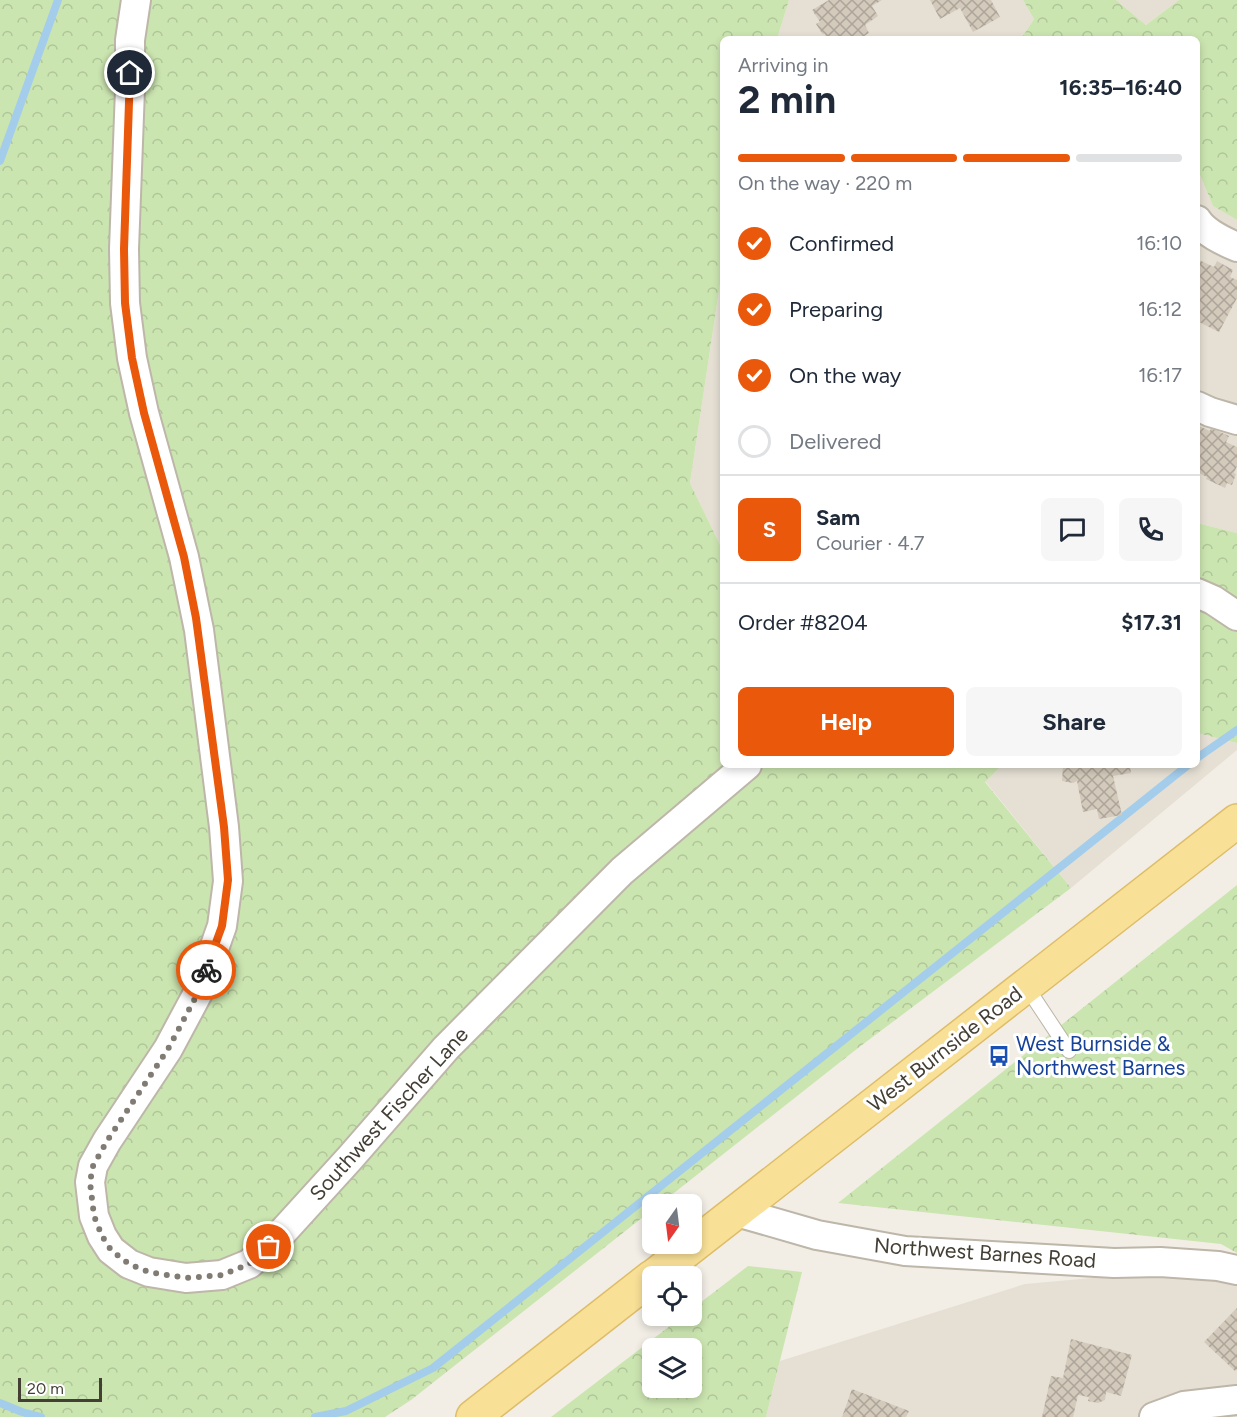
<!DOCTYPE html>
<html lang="en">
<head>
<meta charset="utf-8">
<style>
  body { margin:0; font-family:Figtree,sans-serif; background:#f6f6f7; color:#1f2937; height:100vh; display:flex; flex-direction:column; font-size:22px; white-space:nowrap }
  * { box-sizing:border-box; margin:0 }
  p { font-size:20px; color:#747a83 }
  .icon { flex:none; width:33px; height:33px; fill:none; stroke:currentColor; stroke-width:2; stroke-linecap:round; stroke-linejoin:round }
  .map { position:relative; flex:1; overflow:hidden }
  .panel { position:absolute; left:720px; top:36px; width:480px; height:732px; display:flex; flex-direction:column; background:#fff; border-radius:9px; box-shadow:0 3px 9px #0003 }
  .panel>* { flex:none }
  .needle { width:39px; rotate:194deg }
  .fabs { position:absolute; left:642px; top:1194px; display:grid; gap:12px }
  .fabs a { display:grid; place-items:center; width:60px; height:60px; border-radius:9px; background:#fff; box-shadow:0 3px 9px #0003; font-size:30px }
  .scale { position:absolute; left:18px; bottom:15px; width:84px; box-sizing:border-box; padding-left:6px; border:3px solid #443f35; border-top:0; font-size:16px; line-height:21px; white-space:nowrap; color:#443f35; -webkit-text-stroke:4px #fff; paint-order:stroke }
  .pin { position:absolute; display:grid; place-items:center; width:51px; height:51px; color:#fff; margin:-26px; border:3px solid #fff; border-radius:50%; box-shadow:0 2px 6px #0007 }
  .courier { position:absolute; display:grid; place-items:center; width:60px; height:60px; margin:-30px; border:4px solid #ea580c; border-radius:50%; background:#fff; color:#222; box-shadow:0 2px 8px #0007 }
  .headline em { font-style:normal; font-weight:700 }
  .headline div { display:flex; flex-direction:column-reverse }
  .headline { display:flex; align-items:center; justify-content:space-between; height:102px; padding:0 18px }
  h1 { font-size:39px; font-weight:700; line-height:45px }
  .bar { display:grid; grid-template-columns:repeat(4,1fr); gap:9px 6px; align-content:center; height:72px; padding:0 18px }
  .bar i { height:8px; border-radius:4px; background:#e0e1e3 }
  .bar .current { background:#ea580c }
  .bar p { grid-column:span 4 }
  .line { display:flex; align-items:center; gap:15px; padding:0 18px; border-top:2px solid #e0e1e3 }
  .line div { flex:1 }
  .round { display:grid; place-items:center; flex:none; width:63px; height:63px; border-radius:9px; background:#f6f6f7 }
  ol { padding:0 18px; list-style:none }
  li { display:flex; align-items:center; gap:18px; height:66px }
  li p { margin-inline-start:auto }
  li .icon { padding:6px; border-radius:50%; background:#ea580c; color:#fff; stroke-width:4 }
  li:last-child { color:#747a83 }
  li i { width:33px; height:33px; border:3px solid #e0e1e3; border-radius:50% }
  .action { display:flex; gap:12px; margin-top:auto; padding:12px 18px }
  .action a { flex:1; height:69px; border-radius:9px; background:#ea580c; color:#fff; font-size:24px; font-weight:700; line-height:69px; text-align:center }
  .action a+a { background:#f6f6f7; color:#1f2937 }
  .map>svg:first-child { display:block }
  .residential { fill:#e6e0d4 }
  .forest { fill:url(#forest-crowns); fill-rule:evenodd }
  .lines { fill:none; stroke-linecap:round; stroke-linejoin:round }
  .stream { stroke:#a4cdec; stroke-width:8 }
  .building { fill:url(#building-cross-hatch) }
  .service-casing { stroke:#bdb6a9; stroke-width:16 }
  .minor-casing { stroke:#bdb6a9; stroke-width:32 }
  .primary-casing { stroke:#debd68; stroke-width:36 }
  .service { stroke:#fff; stroke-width:14 }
  .minor { stroke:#fff; stroke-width:28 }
  .primary { stroke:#f9e097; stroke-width:33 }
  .done { stroke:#817c73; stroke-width:6; stroke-dasharray:0 10.8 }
  .route { stroke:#ea580c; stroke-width:8 }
  .labels { text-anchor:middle; stroke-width:6; stroke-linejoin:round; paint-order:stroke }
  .transit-label { font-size:21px; fill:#164399; stroke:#fff; text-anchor:start }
  .street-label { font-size:21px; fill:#443f35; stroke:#fff }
</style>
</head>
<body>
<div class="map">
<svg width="1237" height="1417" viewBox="0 0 1237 1417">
  <defs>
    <pattern id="forest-crowns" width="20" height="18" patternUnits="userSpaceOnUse" patternTransform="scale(1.5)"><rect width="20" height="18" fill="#cbe5b0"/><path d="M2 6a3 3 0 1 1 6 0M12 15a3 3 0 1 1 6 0" fill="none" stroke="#b0c698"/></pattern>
    <pattern id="building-cross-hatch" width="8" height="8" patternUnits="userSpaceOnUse" patternTransform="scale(1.5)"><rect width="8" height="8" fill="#d3cabb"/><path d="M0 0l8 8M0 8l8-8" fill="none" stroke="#ada599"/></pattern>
  </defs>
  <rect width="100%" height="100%" fill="#f2eee6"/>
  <path class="residential" d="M789,0H1023L1034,19L1021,39H777Z
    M1116,0H1179L1146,25Z
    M1197,168L1213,206L1237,220V533L1197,523Z
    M723,264V551L690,483Z
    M1197,733L1237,743V750L1071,888L985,781L1002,765H1197Z
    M1237,1265V1417H766L780,1361L1025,1284Z"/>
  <path class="forest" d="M0,0H789L777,39H723V264L690,483L723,551V765H1002L985,782L1071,888L858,1048L660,1204H652V1210L411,1400L385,1417H0Z
    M1023,0H1116L1146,25L1179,0H1237V220L1213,206L1197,168V39H1021L1034,19Z
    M1197,523L1237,533V743L1197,733Z
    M1237,885V1253L1221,1244L838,1203Z
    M748,1266L802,1272L766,1417H551L683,1316H692V1309ZM652,1348H692V1388H652Z"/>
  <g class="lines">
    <path class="stream" d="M0,161L58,0
      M1197,758L1237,730
      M0,1403L22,1412L41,1417
      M315,1417L346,1411L433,1368L1188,765"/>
  </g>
  <path class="building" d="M829,0H882L872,6L878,16L865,25L869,33L863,37L864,39H827L824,33L823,35L816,24L820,22L812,10Z
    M930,0H991L1000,17L973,32L960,8L940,19Z
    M1197,259L1214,267L1217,261L1233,270L1230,277L1237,280V298L1219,332L1197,321Z
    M1199,426L1210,431L1211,428L1229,436L1226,442L1237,447V466L1234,473L1236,474L1232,485L1227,483L1225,488L1206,479L1207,477L1197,472V429Z
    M1063,765L1130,766L1131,773L1113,776L1122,815L1099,819L1097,809L1083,812L1077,781L1073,783L1062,781Z
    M1237,1308V1369L1235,1371L1204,1342Z
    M1071,1339L1132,1355L1121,1396L1106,1392L1105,1400L1098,1403L1088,1401L1089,1397L1078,1395L1073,1417H1042L1051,1376L1063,1378Z
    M852,1389L909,1411L906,1417H842Z"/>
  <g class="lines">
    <defs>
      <path id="service" d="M1026,986L1069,1051"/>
      <path id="minor" d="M136,0L130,40V89L124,249L125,303L132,358L144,413L184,557L199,630L224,827L228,881L222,926L199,991L168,1049L107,1141L93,1166L90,1182L94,1216L102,1236L111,1250L129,1264L149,1272L186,1278L222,1275L249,1264L269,1247L350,1158L446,1048L622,871L747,765
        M1197,220C1205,233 1223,241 1237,247
        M1197,406L1210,412L1237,420
        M1197,593L1213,600L1237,616
        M737,1212L817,1235L905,1251L1114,1263L1160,1262L1218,1266L1237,1270
        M1154,1417L1184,1406L1237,1400"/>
      <path id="primary" d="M654,1276L1237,821
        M473,1417L652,1277"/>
    </defs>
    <use href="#service" class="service-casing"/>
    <use href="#minor" class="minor-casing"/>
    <use href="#primary" class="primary-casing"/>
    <use href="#service" class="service"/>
    <use href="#minor" class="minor"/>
    <use href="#primary" class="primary"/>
  </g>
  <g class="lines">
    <path class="done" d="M206,970L199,991L168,1049L107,1141L93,1166L90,1182L94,1216L102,1236L111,1250L129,1264L149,1272L186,1278L222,1275L249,1264L269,1247"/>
    <path class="route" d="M130,73L124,249L125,303L132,358L144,413L184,557L196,618L224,827L228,880L222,926L206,970"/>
  </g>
  <defs>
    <symbol id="bus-bare" viewBox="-9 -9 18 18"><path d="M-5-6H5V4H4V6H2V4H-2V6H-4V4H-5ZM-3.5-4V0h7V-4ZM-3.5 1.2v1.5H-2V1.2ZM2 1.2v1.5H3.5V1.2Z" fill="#1a4fb4" stroke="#fff" stroke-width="2.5" paint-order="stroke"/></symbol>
  </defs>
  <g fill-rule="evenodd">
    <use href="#bus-bare" x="984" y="1041" width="30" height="30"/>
  </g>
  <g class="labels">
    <g class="transit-label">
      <text x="1016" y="1051">West Burnside &amp;<tspan x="1016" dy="24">Northwest Barnes</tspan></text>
    </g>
    <g class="street-label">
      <text transform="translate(945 1049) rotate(-38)" y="7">West Burnside Road</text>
      <text transform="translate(389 1114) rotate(-48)" y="7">Southwest Fischer Lane</text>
      <text transform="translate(985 1253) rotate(4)" y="7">Northwest Barnes Road</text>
    </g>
  </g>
</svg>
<div class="fabs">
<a><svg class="needle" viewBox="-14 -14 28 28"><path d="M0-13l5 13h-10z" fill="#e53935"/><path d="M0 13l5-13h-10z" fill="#747a83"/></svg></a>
<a><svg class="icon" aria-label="locate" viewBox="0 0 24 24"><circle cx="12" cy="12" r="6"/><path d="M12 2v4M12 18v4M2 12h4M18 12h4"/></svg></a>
<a><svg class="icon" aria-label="layers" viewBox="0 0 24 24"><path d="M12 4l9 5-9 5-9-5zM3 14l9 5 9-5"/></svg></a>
</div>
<div class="scale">20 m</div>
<div class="pin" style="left:269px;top:1247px;background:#ea580c"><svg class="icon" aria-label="bag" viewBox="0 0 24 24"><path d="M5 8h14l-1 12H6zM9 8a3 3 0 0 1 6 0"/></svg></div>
<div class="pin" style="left:130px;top:73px;background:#1f2937"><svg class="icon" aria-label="home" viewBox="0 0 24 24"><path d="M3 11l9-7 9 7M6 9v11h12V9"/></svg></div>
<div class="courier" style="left:206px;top:970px"><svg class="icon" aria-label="bike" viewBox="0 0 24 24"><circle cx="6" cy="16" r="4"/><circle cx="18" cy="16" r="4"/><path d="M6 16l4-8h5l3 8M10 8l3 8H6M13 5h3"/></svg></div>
<section class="panel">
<div class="headline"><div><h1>2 min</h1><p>Arriving in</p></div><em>16:35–16:40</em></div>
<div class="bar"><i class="current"></i><i class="current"></i><i class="current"></i><i></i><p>On the way · 220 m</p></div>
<ol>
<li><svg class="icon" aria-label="check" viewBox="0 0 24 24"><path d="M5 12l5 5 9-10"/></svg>Confirmed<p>16:10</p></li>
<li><svg class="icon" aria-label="check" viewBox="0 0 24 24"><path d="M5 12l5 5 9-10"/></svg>Preparing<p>16:12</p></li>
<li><svg class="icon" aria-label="check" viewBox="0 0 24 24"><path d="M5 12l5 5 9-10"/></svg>On the way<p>16:17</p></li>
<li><i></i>Delivered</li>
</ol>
<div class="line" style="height:108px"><b class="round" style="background:#ea580c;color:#fff">S</b><div><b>Sam</b><p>Courier · 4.7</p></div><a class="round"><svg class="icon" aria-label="chat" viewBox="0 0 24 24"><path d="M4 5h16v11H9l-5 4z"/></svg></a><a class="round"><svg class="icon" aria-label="phone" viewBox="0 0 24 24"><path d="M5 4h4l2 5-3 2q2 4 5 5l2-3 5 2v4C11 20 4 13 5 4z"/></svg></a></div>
<div class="line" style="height:78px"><div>Order #8204</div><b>$17.31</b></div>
<div class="action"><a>Help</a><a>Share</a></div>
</section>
</div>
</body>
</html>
